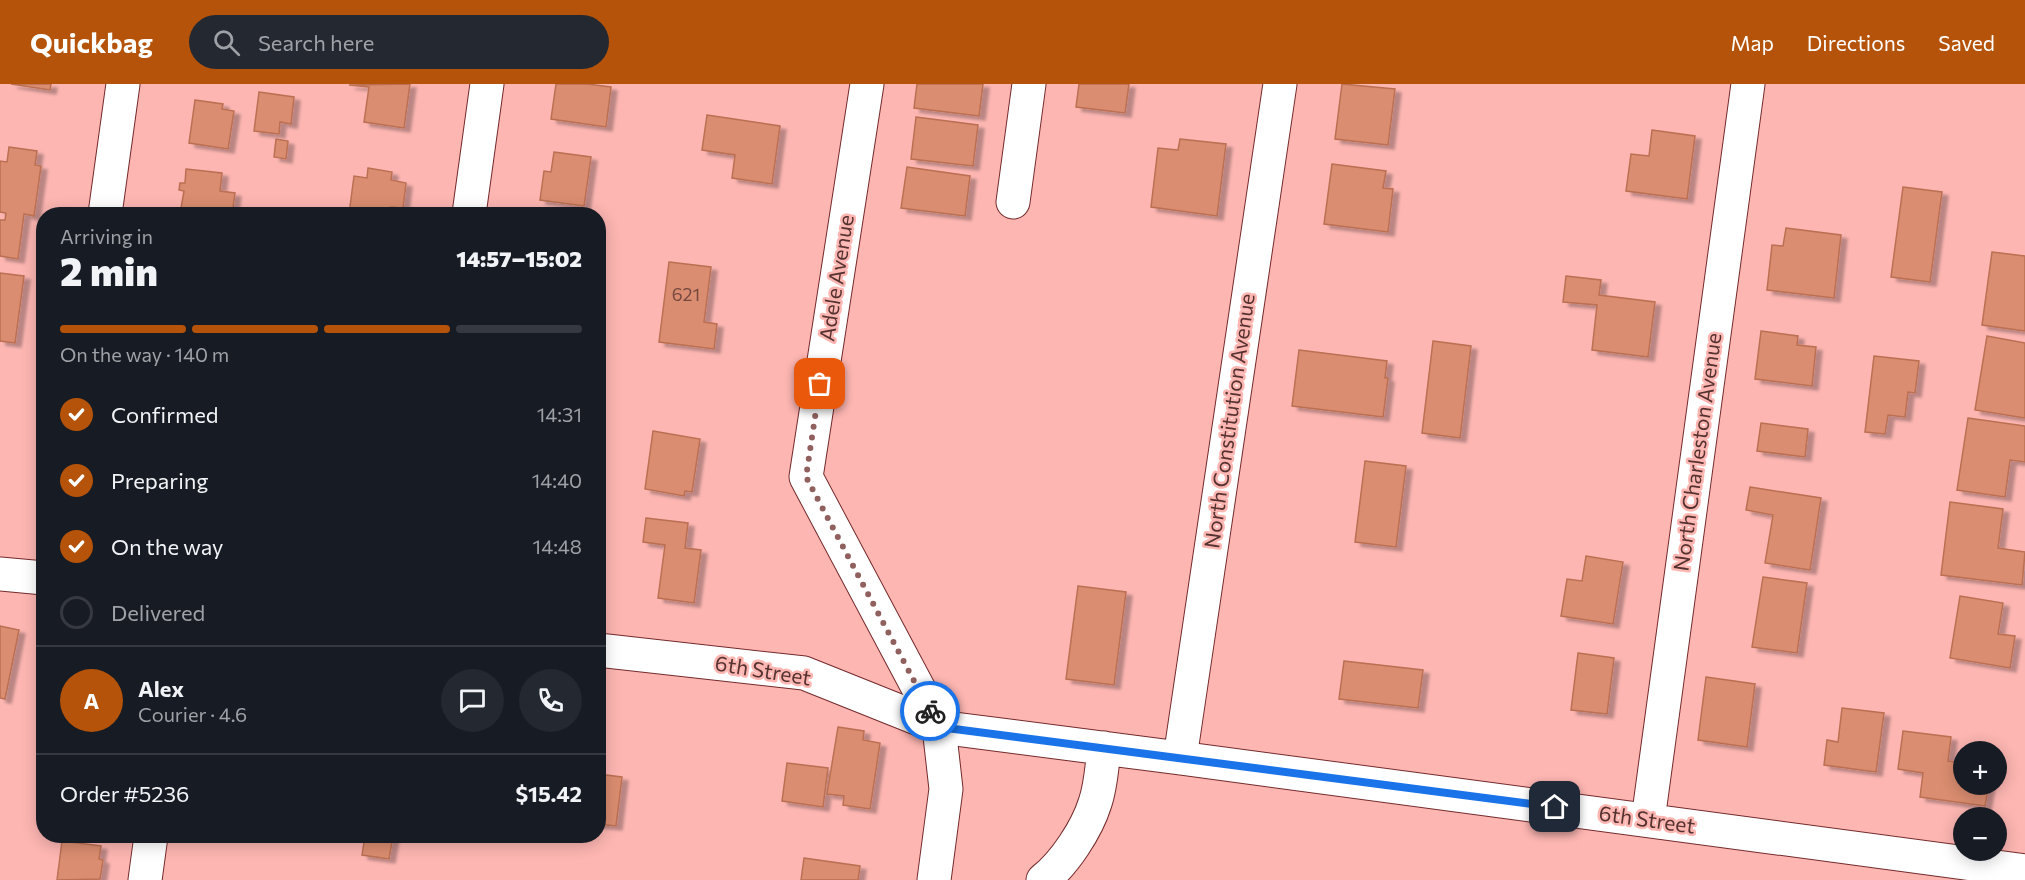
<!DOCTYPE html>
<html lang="en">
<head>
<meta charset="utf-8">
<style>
  body { margin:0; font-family:Commissioner,sans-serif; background:#242831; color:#f1f3f6; height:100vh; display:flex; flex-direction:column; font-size:22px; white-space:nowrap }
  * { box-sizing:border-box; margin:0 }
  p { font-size:20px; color:#9ea1a6 }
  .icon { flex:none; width:33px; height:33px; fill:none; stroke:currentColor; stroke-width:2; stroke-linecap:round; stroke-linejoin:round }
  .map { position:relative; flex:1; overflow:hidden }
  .side { position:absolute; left:36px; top:123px; width:570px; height:636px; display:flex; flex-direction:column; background:#171b24; border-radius:24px; box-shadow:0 3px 15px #0003 }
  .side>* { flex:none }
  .buttons { position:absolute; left:1953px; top:657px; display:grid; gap:12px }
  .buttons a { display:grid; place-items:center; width:54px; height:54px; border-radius:50%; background:#171b24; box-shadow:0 3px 15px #0003; font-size:30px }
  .pin { position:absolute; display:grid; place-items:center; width:51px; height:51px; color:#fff; margin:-26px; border-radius:12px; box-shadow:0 3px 9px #0006 }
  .courier { position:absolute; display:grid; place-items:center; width:60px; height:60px; margin:-30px; border:4px solid #1a73e8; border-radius:50%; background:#fff; color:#222; box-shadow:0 2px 8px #0007 }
  .headline em { font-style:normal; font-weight:800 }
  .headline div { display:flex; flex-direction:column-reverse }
  .headline { display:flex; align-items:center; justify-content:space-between; height:102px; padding:0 24px }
  h1 { font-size:39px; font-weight:800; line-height:45px }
  .bar { display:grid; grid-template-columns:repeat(4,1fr); gap:9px 6px; align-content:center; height:72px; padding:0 24px }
  .bar i { height:8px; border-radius:4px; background:#363941 }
  .bar .on { background:#b45309 }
  .bar p { grid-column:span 4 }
  .line { display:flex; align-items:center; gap:15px; padding:0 24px; border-top:2px solid #363941 }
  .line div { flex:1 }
  .round { display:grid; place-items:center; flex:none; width:63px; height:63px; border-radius:32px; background:#242831 }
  ol { padding:0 24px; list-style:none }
  li { display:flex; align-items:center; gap:18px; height:66px }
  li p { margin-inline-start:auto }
  li .icon { padding:6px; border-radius:50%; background:#b45309; color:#fff; stroke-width:4 }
  li:last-child { color:#9ea1a6 }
  li i { width:33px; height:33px; border:3px solid #363941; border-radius:50% }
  header { display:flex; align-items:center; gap:36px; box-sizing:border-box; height:84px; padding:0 30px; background:#b45309; color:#fff }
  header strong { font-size:28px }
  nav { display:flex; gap:33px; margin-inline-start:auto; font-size:21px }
  .search { width:420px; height:54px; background:#242831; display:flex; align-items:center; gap:15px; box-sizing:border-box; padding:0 21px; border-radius:33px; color:#9ea1a6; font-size:22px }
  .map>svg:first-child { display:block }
  .building { fill:#da8d6f; stroke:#bb7053; stroke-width:1.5; filter:url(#shadow) }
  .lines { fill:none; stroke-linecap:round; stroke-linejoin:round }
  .minor-casing { stroke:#742a2c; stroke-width:35 }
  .major-casing { stroke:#742a2c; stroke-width:35 }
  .minor { stroke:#fff; stroke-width:33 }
  .major { stroke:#fff; stroke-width:33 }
  .done { stroke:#90605e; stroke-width:6; stroke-dasharray:0 10.8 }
  .route { stroke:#1a73e8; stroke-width:8 }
  .labels { text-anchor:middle; stroke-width:5; stroke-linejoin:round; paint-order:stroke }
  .number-label { font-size:18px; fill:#764940 }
  .street-label { font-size:21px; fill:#553230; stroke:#fdb6b2 }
</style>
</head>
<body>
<header>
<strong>Quickbag</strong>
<div class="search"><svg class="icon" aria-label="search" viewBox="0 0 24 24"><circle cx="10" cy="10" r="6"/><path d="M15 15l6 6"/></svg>Search here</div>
<nav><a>Map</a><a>Directions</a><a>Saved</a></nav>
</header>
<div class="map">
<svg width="2025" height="796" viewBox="0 0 2025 796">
  <defs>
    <filter id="shadow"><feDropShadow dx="6" dy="4" stdDeviation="1.5" flood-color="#0004"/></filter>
  </defs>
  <rect width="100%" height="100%" fill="#fdb6b2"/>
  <path class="building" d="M11,0H51L50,6Z
    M410,0L404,44L364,38L369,3L349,1Z
    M556,0H587L611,3L606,43L551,35Z
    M917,0H983L979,32L914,24Z
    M1079,0H1129L1125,29L1076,23Z
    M1342,0L1395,5L1388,61L1335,55Z
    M259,8L294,13L291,40L280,38L279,50L254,47Z
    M195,16L223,20L222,25L234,27L228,65L189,59Z
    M707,31L780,42L772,100L732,94L735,71L702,66Z
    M916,33L978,41L973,82L911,75Z
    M1652,46L1695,52L1687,115L1626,107L1631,70L1649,72Z
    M276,55L288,57L286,75L274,73Z
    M1180,55L1226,60L1217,132L1151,123L1158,64L1178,66Z
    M9,63L37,67L35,81L41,82L34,132L24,130L18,175L0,172V136H5L6,129L0,128V77L7,78Z
    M554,68L591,73L584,122L540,116L544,87L551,88Z
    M1332,80L1386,87L1383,104L1393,105L1388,148L1324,140Z
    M907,83L970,92L965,132L901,124Z
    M368,84L392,88L391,96L406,99L403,124L391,123L390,130H349L354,92L367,94Z
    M186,85L222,89L220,107L235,109L232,130H191L192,125L181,124L184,107L179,106L180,99H185Z
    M1903,103L1942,108L1930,198L1891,193Z
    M1786,144L1841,151L1834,214L1767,206L1772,161L1783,162Z
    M1992,168L2025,172V247L1982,241Z
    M669,178L711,183L704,238L717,240L714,265L659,258Z
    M0,189L24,192L15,259L0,257Z
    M1566,192L1601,196L1599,211L1655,218L1648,273L1592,266L1597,221L1563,218Z
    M1761,247L1798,252L1797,261L1816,263L1812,302L1755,295Z
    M1987,252L2025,259V334L1975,326Z
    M1433,257L1471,262L1460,354L1422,349Z
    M1299,266L1387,277L1385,294H1388L1383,333L1292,322Z
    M1874,272L1919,277L1915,309L1908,308L1905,333L1888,331L1885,350L1865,348Z
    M1968,334L2025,342V378L2010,376L2005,413L1957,406Z
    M1761,339L1808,345L1805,373L1757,367Z
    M653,347L700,355L692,408L685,407L684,412L645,405Z
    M1365,377L1406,382L1396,463L1355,458Z
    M1750,403L1821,414L1810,486L1765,479L1773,431L1746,426Z
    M1950,418L2003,425L1998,464L2025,468L2022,501L1941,491Z
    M646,434L688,439L685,464L701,466L694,519L658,514L665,461L643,458Z
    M1586,472L1623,478L1613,540L1561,532L1567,495L1582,497Z
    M1763,493L1807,499L1797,569L1752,563Z
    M1078,502L1126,508L1114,601L1066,595Z
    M1960,512L2003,519L1998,550L2015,552L2010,584L1950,574Z
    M0,542L19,546L5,615L0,614Z
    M1578,569L1614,574L1607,630L1571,626Z
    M1344,577L1423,586L1418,624L1339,615Z
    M1706,593L1755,600L1747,663L1698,656Z
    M1842,624L1884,629L1876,688L1824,681L1827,656L1838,658Z
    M838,643L864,647L863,656L880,659L870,725L843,721L844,712L827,710Z
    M1903,647L1951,653L1948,677L1964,679V700H1989L1985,722L1920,713L1923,689L1898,685Z
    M787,679L828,684L823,723L782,717Z
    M598,690L622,693L616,742L598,740Z
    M365,752H393L389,775L362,771Z
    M62,757L101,762L99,775L103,776L100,795L57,796Z
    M804,774L860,782L858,796H801Z"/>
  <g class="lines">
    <defs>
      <path id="minor" d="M1013,118L1029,0
        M105,130L123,0
        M469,130L487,0
        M0,490L44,494
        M598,566L804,589L939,643L1180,674L2025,787
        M1180,674L1280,0
        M1648,736L1748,0
        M145,796L151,752
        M1043,796C1064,780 1087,745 1095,719C1101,702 1102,682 1104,664"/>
      <path id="major" d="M867,0L806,393L939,643L946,705L934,796"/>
    </defs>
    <use href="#minor" class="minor-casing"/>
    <use href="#major" class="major-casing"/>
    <use href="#minor" class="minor"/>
    <use href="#major" class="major"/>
  </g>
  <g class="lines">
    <path class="done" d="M820,300L806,393L930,627"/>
    <path class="route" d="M930,627L939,643L1555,723"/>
  </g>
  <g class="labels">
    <g class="number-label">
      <text x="686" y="217">621</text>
    </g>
    <g class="street-label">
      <text transform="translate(837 194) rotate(-81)" y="7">Adele Avenue</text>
      <text transform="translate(1230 337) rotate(-82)" y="7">North Constitution Avenue</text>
      <text transform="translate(1698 368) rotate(-82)" y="7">North Charleston Avenue</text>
      <text transform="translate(763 587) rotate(9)" y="7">6th Street</text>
      <text transform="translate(1647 736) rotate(8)" y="7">6th Street</text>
    </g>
  </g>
</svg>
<div class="buttons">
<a>+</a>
<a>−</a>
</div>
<div class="pin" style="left:820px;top:300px;background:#ea580c"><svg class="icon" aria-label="bag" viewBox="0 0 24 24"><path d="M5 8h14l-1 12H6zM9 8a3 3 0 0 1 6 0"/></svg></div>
<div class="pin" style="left:1555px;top:723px;background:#1f2937"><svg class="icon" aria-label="home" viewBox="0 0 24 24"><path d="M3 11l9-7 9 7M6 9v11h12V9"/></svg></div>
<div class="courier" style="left:930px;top:627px"><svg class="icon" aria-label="bike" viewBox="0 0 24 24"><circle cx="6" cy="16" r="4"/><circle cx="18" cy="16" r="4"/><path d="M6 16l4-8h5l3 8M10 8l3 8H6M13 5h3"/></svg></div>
<section class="side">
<div class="headline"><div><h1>2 min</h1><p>Arriving in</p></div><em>14:57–15:02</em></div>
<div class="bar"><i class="on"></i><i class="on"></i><i class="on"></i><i></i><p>On the way · 140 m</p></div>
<ol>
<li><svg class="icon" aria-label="check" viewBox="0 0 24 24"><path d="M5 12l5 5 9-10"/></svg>Confirmed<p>14:31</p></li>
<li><svg class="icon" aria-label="check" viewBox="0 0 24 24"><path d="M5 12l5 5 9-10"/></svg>Preparing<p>14:40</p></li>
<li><svg class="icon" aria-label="check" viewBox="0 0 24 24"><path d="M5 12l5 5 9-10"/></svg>On the way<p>14:48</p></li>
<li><i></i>Delivered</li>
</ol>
<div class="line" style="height:108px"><b class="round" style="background:#b45309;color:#fff">A</b><div><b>Alex</b><p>Courier · 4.6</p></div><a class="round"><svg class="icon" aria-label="chat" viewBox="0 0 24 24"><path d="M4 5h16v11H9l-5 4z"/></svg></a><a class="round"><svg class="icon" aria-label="phone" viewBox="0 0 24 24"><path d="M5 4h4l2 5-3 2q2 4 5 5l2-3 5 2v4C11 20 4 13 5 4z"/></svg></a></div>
<div class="line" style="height:78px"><div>Order #5236</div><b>$15.42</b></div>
</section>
</div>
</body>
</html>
